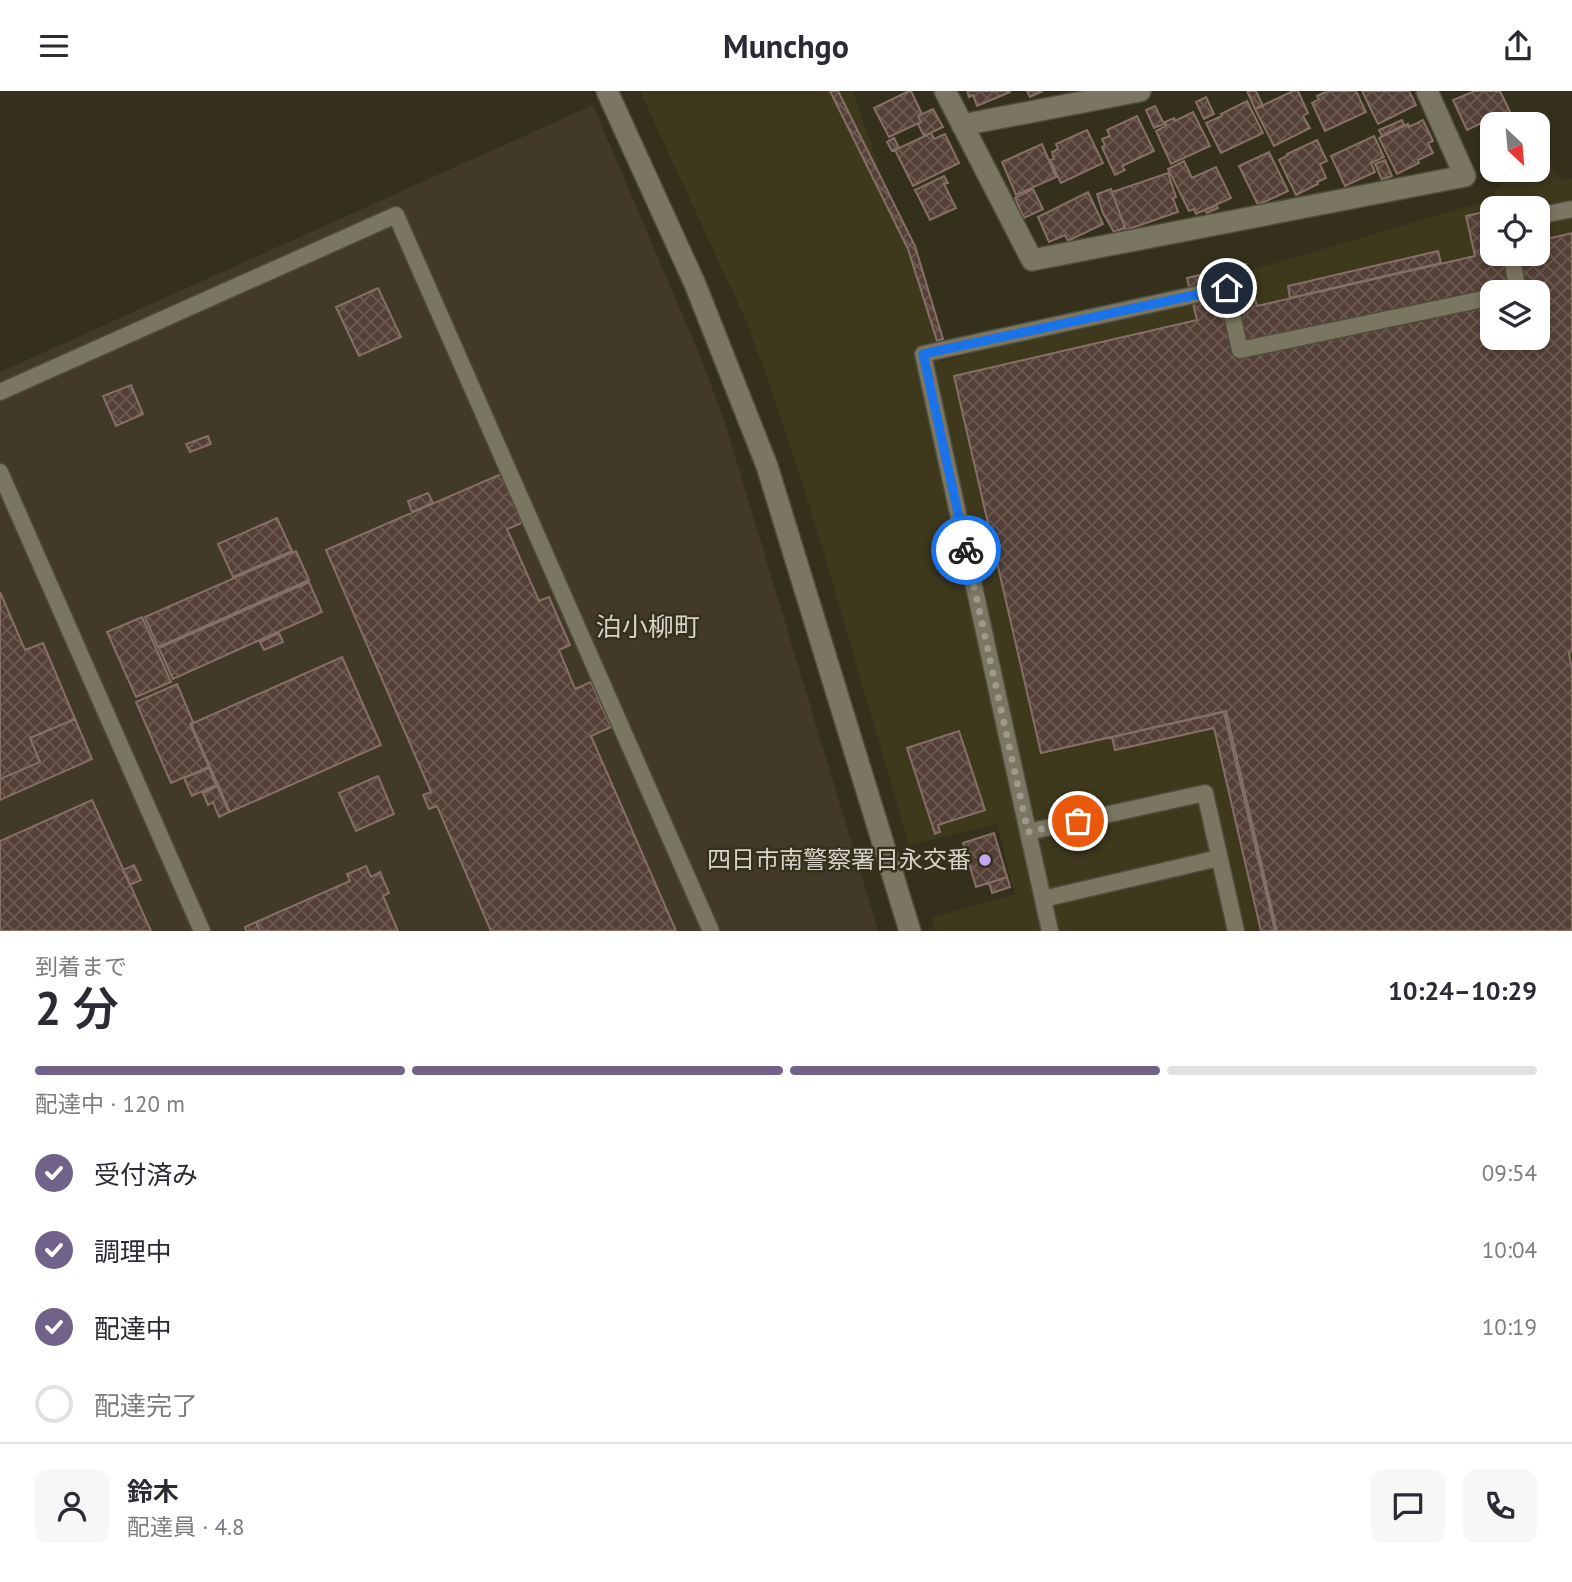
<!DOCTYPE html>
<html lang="ja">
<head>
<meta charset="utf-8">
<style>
  body { margin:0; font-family:"PT Sans","Noto Sans JP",sans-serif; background:#f7f7f7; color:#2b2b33; height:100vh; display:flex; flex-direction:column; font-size:26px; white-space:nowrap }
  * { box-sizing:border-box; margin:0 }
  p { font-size:23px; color:#7c7c81 }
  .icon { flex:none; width:38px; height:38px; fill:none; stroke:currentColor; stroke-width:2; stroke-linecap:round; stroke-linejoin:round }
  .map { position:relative; height:840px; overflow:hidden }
  .sheet { display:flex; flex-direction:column; background:#fff; flex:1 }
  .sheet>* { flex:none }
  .needle { width:46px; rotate:154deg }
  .controls { position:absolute; left:1480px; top:21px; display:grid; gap:14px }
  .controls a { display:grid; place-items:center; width:70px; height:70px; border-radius:14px; background:#fff; box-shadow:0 4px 10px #0003; font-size:35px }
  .pin { position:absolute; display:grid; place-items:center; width:60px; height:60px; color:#fff; margin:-30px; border:4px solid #fff; border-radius:50%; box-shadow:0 2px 7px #0007 }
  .courier { position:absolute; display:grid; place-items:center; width:70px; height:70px; margin:-35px; border:5px solid #1a73e8; border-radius:50%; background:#fff; color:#222; box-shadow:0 2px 9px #0007 }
  .overview em { font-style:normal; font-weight:600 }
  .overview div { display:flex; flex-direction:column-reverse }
  .overview { display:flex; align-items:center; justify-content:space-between; height:119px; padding:0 35px }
  h1 { font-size:46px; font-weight:600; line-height:52px }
  .bar { display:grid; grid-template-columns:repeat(4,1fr); gap:10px 7px; align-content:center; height:84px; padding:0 35px }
  .bar i { height:9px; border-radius:5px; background:#e1e1e2 }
  .bar .on { background:#706288 }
  .bar p { grid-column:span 4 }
  .line { display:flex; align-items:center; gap:18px; padding:0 35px; border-top:2px solid #e1e1e2 }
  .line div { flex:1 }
  .round { display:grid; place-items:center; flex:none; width:74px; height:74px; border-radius:14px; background:#f7f7f7 }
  ol { padding:0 35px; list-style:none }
  li { display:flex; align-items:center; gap:21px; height:77px }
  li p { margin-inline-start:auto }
  li .icon { padding:7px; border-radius:50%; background:#706288; color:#fff; stroke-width:4 }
  li:last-child { color:#7c7c81 }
  li i { width:38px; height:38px; border:4px solid #e1e1e2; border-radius:50% }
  header { display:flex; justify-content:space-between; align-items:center; height:91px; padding:0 35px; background:#fff; font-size:32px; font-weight:600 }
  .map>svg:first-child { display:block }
  .built { fill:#3e381d; fill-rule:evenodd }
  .industrial { fill:#423928 }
  .building { fill:url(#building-cross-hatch); stroke:#867066; stroke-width:2; fill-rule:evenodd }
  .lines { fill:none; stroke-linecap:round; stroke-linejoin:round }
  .service-casing { stroke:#504c3b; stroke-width:19 }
  .minor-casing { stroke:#504c3b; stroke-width:24 }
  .tertiary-casing { stroke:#504c3b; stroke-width:24 }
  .service { stroke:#7b7661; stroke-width:16 }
  .minor { stroke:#7b7661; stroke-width:21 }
  .tertiary { stroke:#7b7661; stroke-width:21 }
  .done { stroke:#9d9a8b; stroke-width:7; stroke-dasharray:0 12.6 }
  .route { stroke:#1a73e8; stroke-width:9 }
  .poi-dot { fill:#c5a6f0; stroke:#34301c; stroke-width:2.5 }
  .labels { text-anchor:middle; stroke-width:5; stroke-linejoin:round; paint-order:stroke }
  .poi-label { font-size:24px; fill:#d5d3c7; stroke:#34301c; text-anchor:end }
  .neighbourhood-label { font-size:26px; fill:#d5d3c7; stroke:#34301c }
</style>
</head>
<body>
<header><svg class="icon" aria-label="menu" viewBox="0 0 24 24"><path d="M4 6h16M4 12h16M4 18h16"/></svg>Munchgo<svg class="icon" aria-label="share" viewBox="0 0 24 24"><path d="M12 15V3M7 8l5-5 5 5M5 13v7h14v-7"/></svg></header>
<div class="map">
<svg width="1572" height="840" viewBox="0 0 1572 840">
  <defs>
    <pattern id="building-cross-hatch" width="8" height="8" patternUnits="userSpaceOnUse" patternTransform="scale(1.75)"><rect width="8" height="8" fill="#544037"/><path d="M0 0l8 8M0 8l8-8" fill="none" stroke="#6c5b52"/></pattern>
  </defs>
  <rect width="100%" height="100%" fill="#34301c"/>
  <path class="built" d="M640,0H853L918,191L942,271L1489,109L1511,79H1538V50L1560,89L1572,87V840H935L931,827L1015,803L997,733L909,754L819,446L779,321L747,232ZM1493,117H1538V163H1493ZM1493,201H1538V247H1493Z"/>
  <path class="industrial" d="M593,14L703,272L727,338L878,840H0V281Z"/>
  <path class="building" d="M830,0H838L915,155L943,248L937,250L908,158Z
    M909,0H911L922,23L918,25L921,31L889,46L874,17Z
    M967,0H1010V1L977,15L973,4L969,6Z
    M1027,0H1043L1030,6Z
    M1247,0H1256L1263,15L1255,18Z
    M1293,0H1298L1308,22L1303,25L1310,37L1274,55L1255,18Z
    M1328,0H1356L1366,21L1325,40L1312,12L1319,8L1317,5Z
    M1362,0H1409L1416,14L1378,33Z
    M1475,0H1500L1511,23L1503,26L1505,30L1500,33H1493V38L1490,40L1486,30L1467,39L1453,9Z
    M1206,6L1214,23L1204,28L1196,11Z
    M1247,10L1263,42L1221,62L1206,32L1222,25L1221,23Z
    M1155,15L1164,33L1154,37L1146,19Z
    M933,18L943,36L924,45L918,33L921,31L918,25Z
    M1193,21L1210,55L1171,73L1156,40L1166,35L1165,31L1174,27L1175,30Z
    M1137,25L1154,60L1122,75L1125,79L1115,84L1102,56L1105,54L1102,48L1110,45L1107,39Z
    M1402,29L1404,34L1382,45L1379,39Z
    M1423,29L1433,50L1428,52L1433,62L1418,69L1419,72L1397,83L1379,47L1408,33L1409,36Z
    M1087,39L1103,72L1061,92L1050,69L1054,68L1052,61L1058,58L1056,53Z
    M931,42L934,48L945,43L959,72L913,95L895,59Z
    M1374,45L1384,66L1371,72L1375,81L1345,95L1331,65Z
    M894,47L899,57L892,60L887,51Z
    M1317,49L1327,70L1320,73L1326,87L1317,91L1318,93L1296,104L1279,69L1288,64L1287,63Z
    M1042,53L1056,86L1016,104L1002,71Z
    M1269,61L1288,100L1258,114L1239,75Z
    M1385,69L1392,85L1382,89L1375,73Z
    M1184,70L1192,87L1216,76L1231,107L1196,123L1194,118L1189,120L1168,78Z
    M1168,82L1176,106L1173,107L1178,121L1126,139L1112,101Z
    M944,85L948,92L944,93L956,117L930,129L915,99Z
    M1033,98L1043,118L1024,127L1015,107Z
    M1111,98L1125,137L1114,141L1103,122L1097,103Z
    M1088,101L1103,133L1068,150L1065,144L1049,151L1038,126Z
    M1527,111L1529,117H1501Z
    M1216,114L1218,117L1207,122L1205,119Z
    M1493,119V163H1538V150L1572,142V559L1569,563L1572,577V840H1277L1226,620L1041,662L954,285L1197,229L1187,187L1246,173L1257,215L1475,165L1466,125ZM1493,201H1538V247H1493Z
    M1438,160L1441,172L1290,207L1288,195Z
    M378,197L401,246L359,265L336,216Z
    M131,294L143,323L116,335L103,305Z
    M208,345L211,353L190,361L186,353Z
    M501,383L522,432L507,438L539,510L549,506L570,554L559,559L575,598L591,591L611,636L591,645L676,840H491L437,715L429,718L423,704L431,701L326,459Z
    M428,402L433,412L412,421L408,410Z
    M277,427L292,460L233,486L218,453Z
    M296,460L309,489L158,556L145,526Z
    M309,491L322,521L173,588L159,557Z
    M0,501L25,559L43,552L75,628L30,647L40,671L0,688Z
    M142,526L171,591L136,606L107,541Z
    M279,542L283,551L264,559L260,551Z
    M342,566L381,654L230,721L191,633Z
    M177,593L193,631L190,633L209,676L171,692L136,611Z
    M1224,621L1275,840H1261L1214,637L1115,659L1112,646Z
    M75,628L92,668L0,709V688L40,671L30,647Z
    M959,640L985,719L938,734L940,741L935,743L907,657Z
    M209,677L216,694L192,705L184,687Z
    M378,685L394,723L356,740L339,702Z
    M217,695L229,721L219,726L213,711L208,714L203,702Z
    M92,709L151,840H0V750Z
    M994,742L1007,786L976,796L963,752Z
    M134,774L141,789L130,794L123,779Z
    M366,775L371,786L380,781L389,802L383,805L398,840H260L256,831L350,790L347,783Z
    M1007,786L1010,796L992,802L989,792Z
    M256,831L260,840H246L245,836Z"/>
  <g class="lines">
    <defs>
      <path id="service" d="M1538,125L1572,118
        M1511,163L1518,200L1513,201
        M0,301L396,124L711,840
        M0,381L202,840
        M1028,741L1050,840
        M1043,808L1219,767
        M1236,840L1205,702L1028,741L923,263L1226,197L1240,259L1493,206"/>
      <path id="minor" d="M945,0L1032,169L1465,85L1427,0
        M962,34L1140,0"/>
      <path id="tertiary" d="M607,0L695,193L767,375L910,840"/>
    </defs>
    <use href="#service" class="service-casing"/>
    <use href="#minor" class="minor-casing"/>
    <use href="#tertiary" class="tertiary-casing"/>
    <use href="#service" class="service"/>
    <use href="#minor" class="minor"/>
    <use href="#tertiary" class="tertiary"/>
  </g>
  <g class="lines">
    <path class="done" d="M966,459L1028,741L1078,730"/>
    <path class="route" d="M966,459L923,263L1227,197"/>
  </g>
  <circle class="poi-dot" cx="985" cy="769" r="7"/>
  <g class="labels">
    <g class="poi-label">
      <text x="971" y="777">四日市南警察署日永交番</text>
    </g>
    <g class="neighbourhood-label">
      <text x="648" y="545">泊小柳町</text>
    </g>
  </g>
</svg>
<div class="controls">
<a><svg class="needle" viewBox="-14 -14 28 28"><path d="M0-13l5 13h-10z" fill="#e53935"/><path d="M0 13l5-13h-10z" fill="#7c7c81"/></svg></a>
<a><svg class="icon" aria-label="locate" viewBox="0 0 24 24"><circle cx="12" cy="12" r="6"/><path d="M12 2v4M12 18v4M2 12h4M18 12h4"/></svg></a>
<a><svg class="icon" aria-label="layers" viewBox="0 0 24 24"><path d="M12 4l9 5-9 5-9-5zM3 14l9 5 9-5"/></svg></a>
</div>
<div class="pin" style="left:1078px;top:730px;background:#ea580c"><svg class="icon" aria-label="bag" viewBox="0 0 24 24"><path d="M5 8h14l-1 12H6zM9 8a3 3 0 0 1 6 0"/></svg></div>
<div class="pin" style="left:1227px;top:197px;background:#1f2937"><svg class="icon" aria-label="home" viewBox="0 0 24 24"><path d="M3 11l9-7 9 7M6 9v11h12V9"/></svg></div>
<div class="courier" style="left:966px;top:459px"><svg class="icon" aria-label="bike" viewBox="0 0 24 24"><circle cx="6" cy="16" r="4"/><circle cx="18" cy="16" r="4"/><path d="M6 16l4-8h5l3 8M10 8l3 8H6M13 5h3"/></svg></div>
</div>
<section class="sheet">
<div class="overview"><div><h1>2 分</h1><p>到着まで</p></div><em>10:24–10:29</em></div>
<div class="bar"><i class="on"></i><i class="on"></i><i class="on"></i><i></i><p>配達中 · 120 m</p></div>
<ol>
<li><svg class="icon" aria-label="check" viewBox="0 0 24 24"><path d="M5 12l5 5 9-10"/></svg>受付済み<p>09:54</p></li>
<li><svg class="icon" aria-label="check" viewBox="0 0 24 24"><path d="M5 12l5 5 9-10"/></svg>調理中<p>10:04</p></li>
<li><svg class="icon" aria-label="check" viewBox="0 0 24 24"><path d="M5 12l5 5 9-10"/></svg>配達中<p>10:19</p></li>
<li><i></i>配達完了</li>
</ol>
<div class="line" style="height:126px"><a class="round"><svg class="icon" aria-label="person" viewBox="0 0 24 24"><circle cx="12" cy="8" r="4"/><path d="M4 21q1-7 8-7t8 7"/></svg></a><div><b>鈴木</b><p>配達員 · 4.8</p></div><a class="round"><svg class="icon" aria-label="chat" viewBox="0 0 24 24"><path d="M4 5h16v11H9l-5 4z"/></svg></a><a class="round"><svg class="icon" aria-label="phone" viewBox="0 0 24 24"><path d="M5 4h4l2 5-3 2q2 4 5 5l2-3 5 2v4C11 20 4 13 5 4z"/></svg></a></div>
</section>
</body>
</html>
